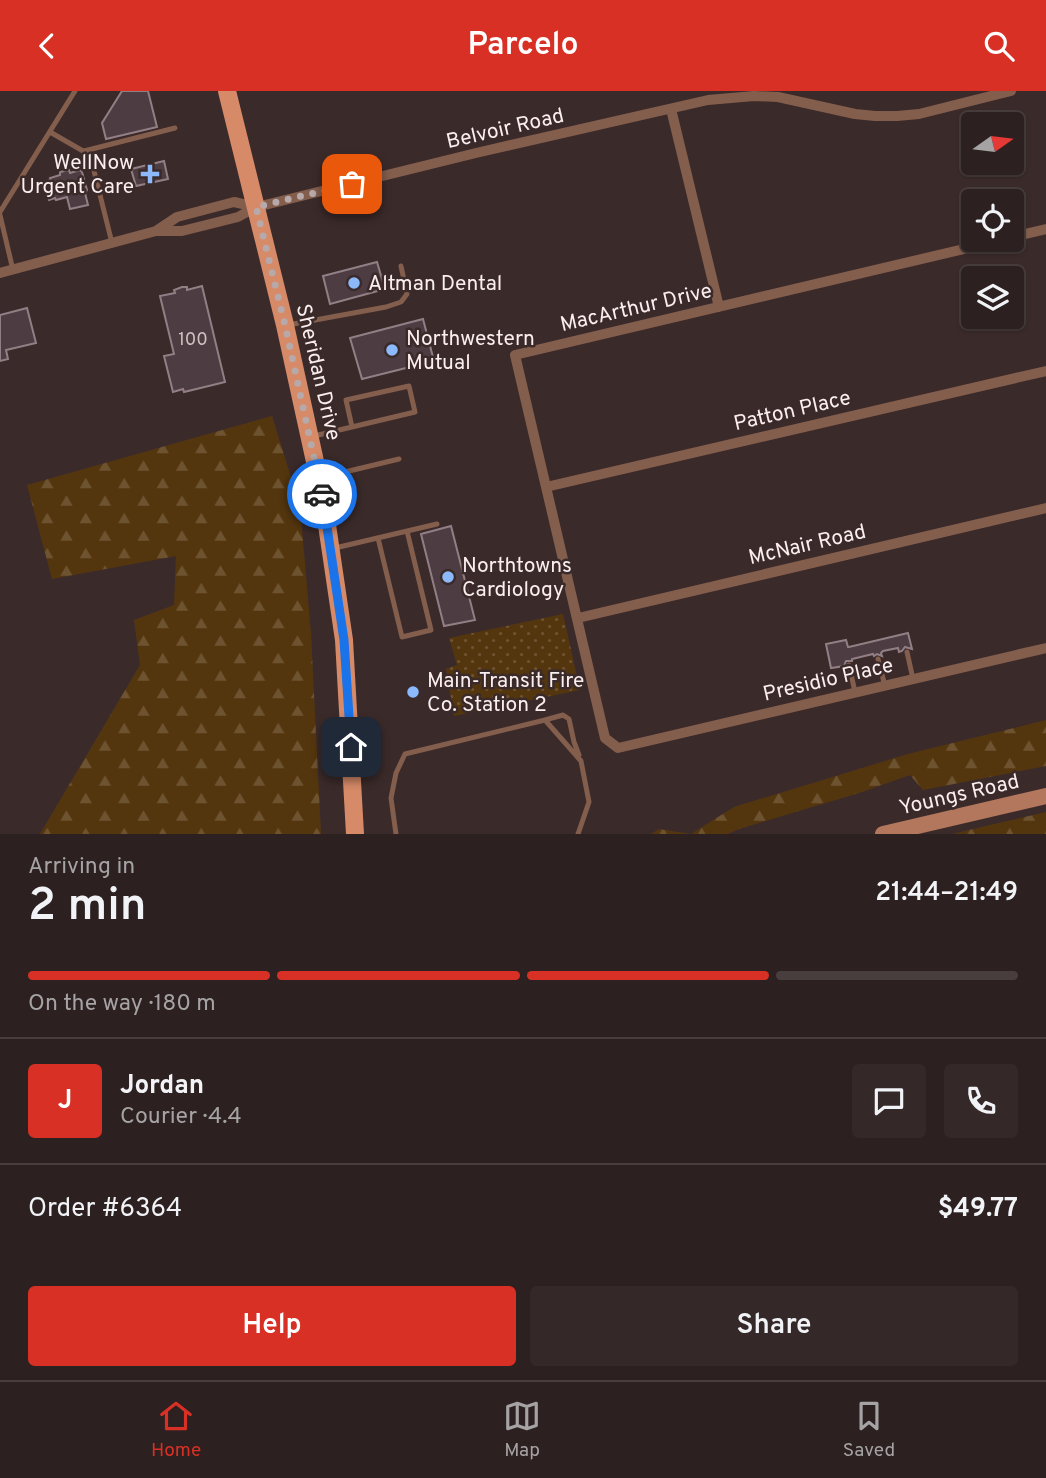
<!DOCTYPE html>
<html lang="en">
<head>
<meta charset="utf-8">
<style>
  body { margin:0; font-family:Overpass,sans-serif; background:#342829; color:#f1f3f6; height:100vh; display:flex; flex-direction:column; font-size:26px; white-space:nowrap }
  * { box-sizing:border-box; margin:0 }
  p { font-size:23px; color:#a6a3a5 }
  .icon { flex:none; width:38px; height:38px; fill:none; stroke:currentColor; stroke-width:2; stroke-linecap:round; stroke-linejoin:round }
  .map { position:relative; height:743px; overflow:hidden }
  .panel { display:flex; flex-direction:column; background:#2c2020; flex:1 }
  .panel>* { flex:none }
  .needle { width:46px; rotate:76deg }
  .controls { position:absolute; left:961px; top:21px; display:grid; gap:14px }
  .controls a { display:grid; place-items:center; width:63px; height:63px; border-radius:7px; background:#2c2020; box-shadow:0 2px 5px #0004,0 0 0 2px #483e3e; font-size:35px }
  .pin { position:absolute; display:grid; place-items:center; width:60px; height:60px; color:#fff; margin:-30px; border-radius:14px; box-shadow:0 4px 10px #0006 }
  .courier { position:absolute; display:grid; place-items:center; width:70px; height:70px; margin:-35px; border:5px solid #1a73e8; border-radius:50%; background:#fff; color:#222; box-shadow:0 2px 9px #0007 }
  .overview em { font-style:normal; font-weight:600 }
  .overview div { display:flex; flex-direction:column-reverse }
  .overview { display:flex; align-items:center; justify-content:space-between; height:119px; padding:0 28px }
  h1 { font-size:46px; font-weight:600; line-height:52px }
  .bar { display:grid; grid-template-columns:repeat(4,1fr); gap:10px 7px; align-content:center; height:84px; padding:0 28px }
  .bar i { height:9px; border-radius:5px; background:#483e3e }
  .bar .selected { background:#d93025 }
  .bar p { grid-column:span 4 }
  .line { display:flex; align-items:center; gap:18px; padding:0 28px; border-top:2px solid #483e3e }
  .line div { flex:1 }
  .round { display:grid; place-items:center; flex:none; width:74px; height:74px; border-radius:7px; background:#342829 }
  .action { display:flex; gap:14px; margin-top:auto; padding:14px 28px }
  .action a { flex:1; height:80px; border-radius:7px; background:#d93025; color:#fff; font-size:28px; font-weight:600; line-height:80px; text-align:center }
  .action a+a { background:#342829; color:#f1f3f6 }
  header { display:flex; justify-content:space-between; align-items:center; height:91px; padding:0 28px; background:#d93025; color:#fff; font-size:32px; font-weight:600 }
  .tabs { display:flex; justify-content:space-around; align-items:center; height:98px; border-top:2px solid #483e3e; background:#2c2020; font-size:19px; color:#a6a3a5 }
  .tabs a { display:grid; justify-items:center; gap:4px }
  .tabs .selected { color:#d93025 }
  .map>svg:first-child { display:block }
  .grass { fill:url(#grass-dots) }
  .forest { fill:url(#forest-firs) }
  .building { fill:#4d3c42; stroke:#927f86; stroke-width:2 }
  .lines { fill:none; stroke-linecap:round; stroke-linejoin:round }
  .lane { stroke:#835e4d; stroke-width:5 }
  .street { stroke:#835e4d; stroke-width:10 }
  .secondary { stroke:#b2775d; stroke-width:16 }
  .primary { stroke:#d68a68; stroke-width:18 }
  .done { stroke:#b7a9a9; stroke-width:7; stroke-dasharray:0 12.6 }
  .route { stroke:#1a73e8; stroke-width:9 }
  .poi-dot { fill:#8bb9fc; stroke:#3b2a2a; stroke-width:2.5 }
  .labels { text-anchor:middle; stroke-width:5; stroke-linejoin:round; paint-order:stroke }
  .number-label { font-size:18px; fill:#cfc2c3 }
  .street-label { font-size:21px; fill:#faeeee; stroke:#3b2a2a }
  .poi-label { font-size:21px; fill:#faeeee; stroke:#3b2a2a; text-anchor:start }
</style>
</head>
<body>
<header><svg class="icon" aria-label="back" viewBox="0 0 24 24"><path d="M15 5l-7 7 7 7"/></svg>Parcelo<svg class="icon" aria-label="search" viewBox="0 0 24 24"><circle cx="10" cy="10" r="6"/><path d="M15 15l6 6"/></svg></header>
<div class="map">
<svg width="1046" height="743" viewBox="0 0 1046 743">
  <defs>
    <pattern id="grass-dots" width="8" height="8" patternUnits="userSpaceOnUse" patternTransform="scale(1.75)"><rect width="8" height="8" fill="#54360e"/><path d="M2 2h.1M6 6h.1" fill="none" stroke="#6e5331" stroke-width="1.8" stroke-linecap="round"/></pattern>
    <pattern id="forest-firs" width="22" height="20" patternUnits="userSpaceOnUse" patternTransform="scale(1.75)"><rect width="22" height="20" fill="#54360e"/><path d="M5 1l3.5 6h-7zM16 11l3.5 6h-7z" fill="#6e5331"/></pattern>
  </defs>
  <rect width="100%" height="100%" fill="#3b2a2a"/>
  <path class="grass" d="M563,523L580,599L454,625L446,578L457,574L449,547Z"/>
  <path class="forest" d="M272,325L300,415L311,543L321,743H40L140,574L134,529L174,514L176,465L52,488L27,394Z
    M1046,629V675L923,699L910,684L859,702L739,738L728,743H651L659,738L691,743L734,716L908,663Z
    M1046,721V743H952Z"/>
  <path class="building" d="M122,0H148L157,36L106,48L102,32Z
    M164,70L168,88L136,95L131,78Z
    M69,79L70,82L80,79L82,81L87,99L85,102L88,114L70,118L67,106L56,109L55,107L49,109L44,91L51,89L50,87L60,84V81Z
    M377,171L385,198L330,213L323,185Z
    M202,195L225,291L184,301L183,298L173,301L164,265L174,263L160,205L175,202L174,199L182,196H187V199Z
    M27,217L36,252L6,259L8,268L0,270V224Z
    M423,228L434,270L362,288L350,247Z
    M451,435L475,529L444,535L421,443Z
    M908,542L912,558L905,556L902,560L899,561L898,557L883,560L881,562L882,565L877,563L874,565L873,563L852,568V570H846L844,575L831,577L826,553L846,549L848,556H849Z"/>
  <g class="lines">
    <path class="lane" d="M50,41L90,64L112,152
      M84,60L175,37
      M0,121L75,0
      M0,124L13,179
      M288,234L386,216L401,211L407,203L401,175
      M314,345L415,321L409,295L346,309L352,336
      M320,387L399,368
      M378,447L402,546L431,539L407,440
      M335,457L437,433
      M907,561L913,588
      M878,568L885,595
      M849,574L855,601
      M545,629L563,624L569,628L574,651L579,664
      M396,743L391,707L396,682L405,663L545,629L581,670L589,711L578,743"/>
    <path class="street" d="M671,18L719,216
      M156,140L177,126L234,111L256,116
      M1012,146L1046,138
      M1002,149L515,264L605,647L618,657L1046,557
      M0,182L156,140H182L238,126L256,116L277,111L476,62L708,9L754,5L778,6L855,23L875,25H897L919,23L1011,0
      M546,396L1046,280
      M578,527L1046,417"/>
    <path class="secondary" d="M883,743L1046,705"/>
    <path class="primary" d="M227,0L285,234L323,407L344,549L355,743"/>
  </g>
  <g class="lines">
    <path class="done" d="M322,403L285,234L256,116L352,93"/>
    <path class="route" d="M322,403L344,549L351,656"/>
  </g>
  <g class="poi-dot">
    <path d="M146.5 72.5h7v7h7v7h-7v7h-7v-7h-7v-7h7z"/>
    <circle cx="354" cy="192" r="7"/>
    <circle cx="392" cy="259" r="7"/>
    <circle cx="448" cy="486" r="7"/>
    <circle cx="413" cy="601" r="7"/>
  </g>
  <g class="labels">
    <g class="number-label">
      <text x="193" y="254">100</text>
    </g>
    <g class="street-label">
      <text transform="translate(505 37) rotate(-13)" y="7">Belvoir Road</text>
      <text transform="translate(636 216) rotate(-13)" y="7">MacArthur Drive</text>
      <text transform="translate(319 281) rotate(77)" y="7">Sheridan Drive</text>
      <text transform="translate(792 319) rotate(-13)" y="7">Patton Place</text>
      <text transform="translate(807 453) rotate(-13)" y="7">McNair Road</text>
      <text transform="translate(828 588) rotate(-13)" y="7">Presidio Place</text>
      <text transform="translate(959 703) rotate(-13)" y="7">Youngs Road</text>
    </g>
    <g class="poi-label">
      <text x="134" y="78" text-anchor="end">WellNow<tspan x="134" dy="24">Urgent Care</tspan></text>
      <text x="368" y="199">Altman Dental</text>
      <text x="406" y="254">Northwestern<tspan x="406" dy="24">Mutual</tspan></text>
      <text x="462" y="481">Northtowns<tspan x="462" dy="24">Cardiology</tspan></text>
      <text x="427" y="596">Main-Transit Fire<tspan x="427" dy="24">Co. Station 2</tspan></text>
    </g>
  </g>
</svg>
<div class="controls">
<a><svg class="needle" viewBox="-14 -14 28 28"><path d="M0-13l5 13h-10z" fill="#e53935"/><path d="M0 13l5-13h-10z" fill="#a6a3a5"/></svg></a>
<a><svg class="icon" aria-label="locate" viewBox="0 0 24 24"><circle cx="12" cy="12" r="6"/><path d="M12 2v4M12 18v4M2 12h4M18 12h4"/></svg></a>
<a><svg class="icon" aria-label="layers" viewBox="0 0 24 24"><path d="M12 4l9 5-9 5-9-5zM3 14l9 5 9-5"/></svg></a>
</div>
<div class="pin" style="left:352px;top:93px;background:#ea580c"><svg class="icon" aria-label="bag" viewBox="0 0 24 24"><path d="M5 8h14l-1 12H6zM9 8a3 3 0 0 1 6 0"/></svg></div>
<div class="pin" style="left:351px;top:656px;background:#1f2937"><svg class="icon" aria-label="home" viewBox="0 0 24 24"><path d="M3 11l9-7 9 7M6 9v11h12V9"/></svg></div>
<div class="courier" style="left:322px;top:403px"><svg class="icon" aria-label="car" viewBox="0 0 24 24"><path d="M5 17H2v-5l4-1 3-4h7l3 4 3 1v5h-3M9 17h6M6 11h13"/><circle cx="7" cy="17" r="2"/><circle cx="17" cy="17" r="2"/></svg></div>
</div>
<section class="panel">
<div class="overview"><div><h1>2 min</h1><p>Arriving in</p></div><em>21:44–21:49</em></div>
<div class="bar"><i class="selected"></i><i class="selected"></i><i class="selected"></i><i></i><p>On the way · 180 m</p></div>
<div class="line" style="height:126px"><b class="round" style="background:#d93025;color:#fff">J</b><div><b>Jordan</b><p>Courier · 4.4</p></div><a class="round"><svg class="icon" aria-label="chat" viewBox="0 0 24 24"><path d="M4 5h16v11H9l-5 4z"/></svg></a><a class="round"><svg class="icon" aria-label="phone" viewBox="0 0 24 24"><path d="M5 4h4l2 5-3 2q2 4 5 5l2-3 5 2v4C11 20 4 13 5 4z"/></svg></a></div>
<div class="line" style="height:91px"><div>Order #6364</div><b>$49.77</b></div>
<div class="action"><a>Help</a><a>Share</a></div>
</section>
<nav class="tabs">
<a class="selected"><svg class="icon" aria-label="home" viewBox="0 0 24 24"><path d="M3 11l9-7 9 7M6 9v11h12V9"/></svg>Home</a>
<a><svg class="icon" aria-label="map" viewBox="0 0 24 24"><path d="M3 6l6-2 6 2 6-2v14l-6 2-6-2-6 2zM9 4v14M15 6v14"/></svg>Map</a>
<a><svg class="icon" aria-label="saved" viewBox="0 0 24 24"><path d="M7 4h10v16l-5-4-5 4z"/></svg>Saved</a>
</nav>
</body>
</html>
